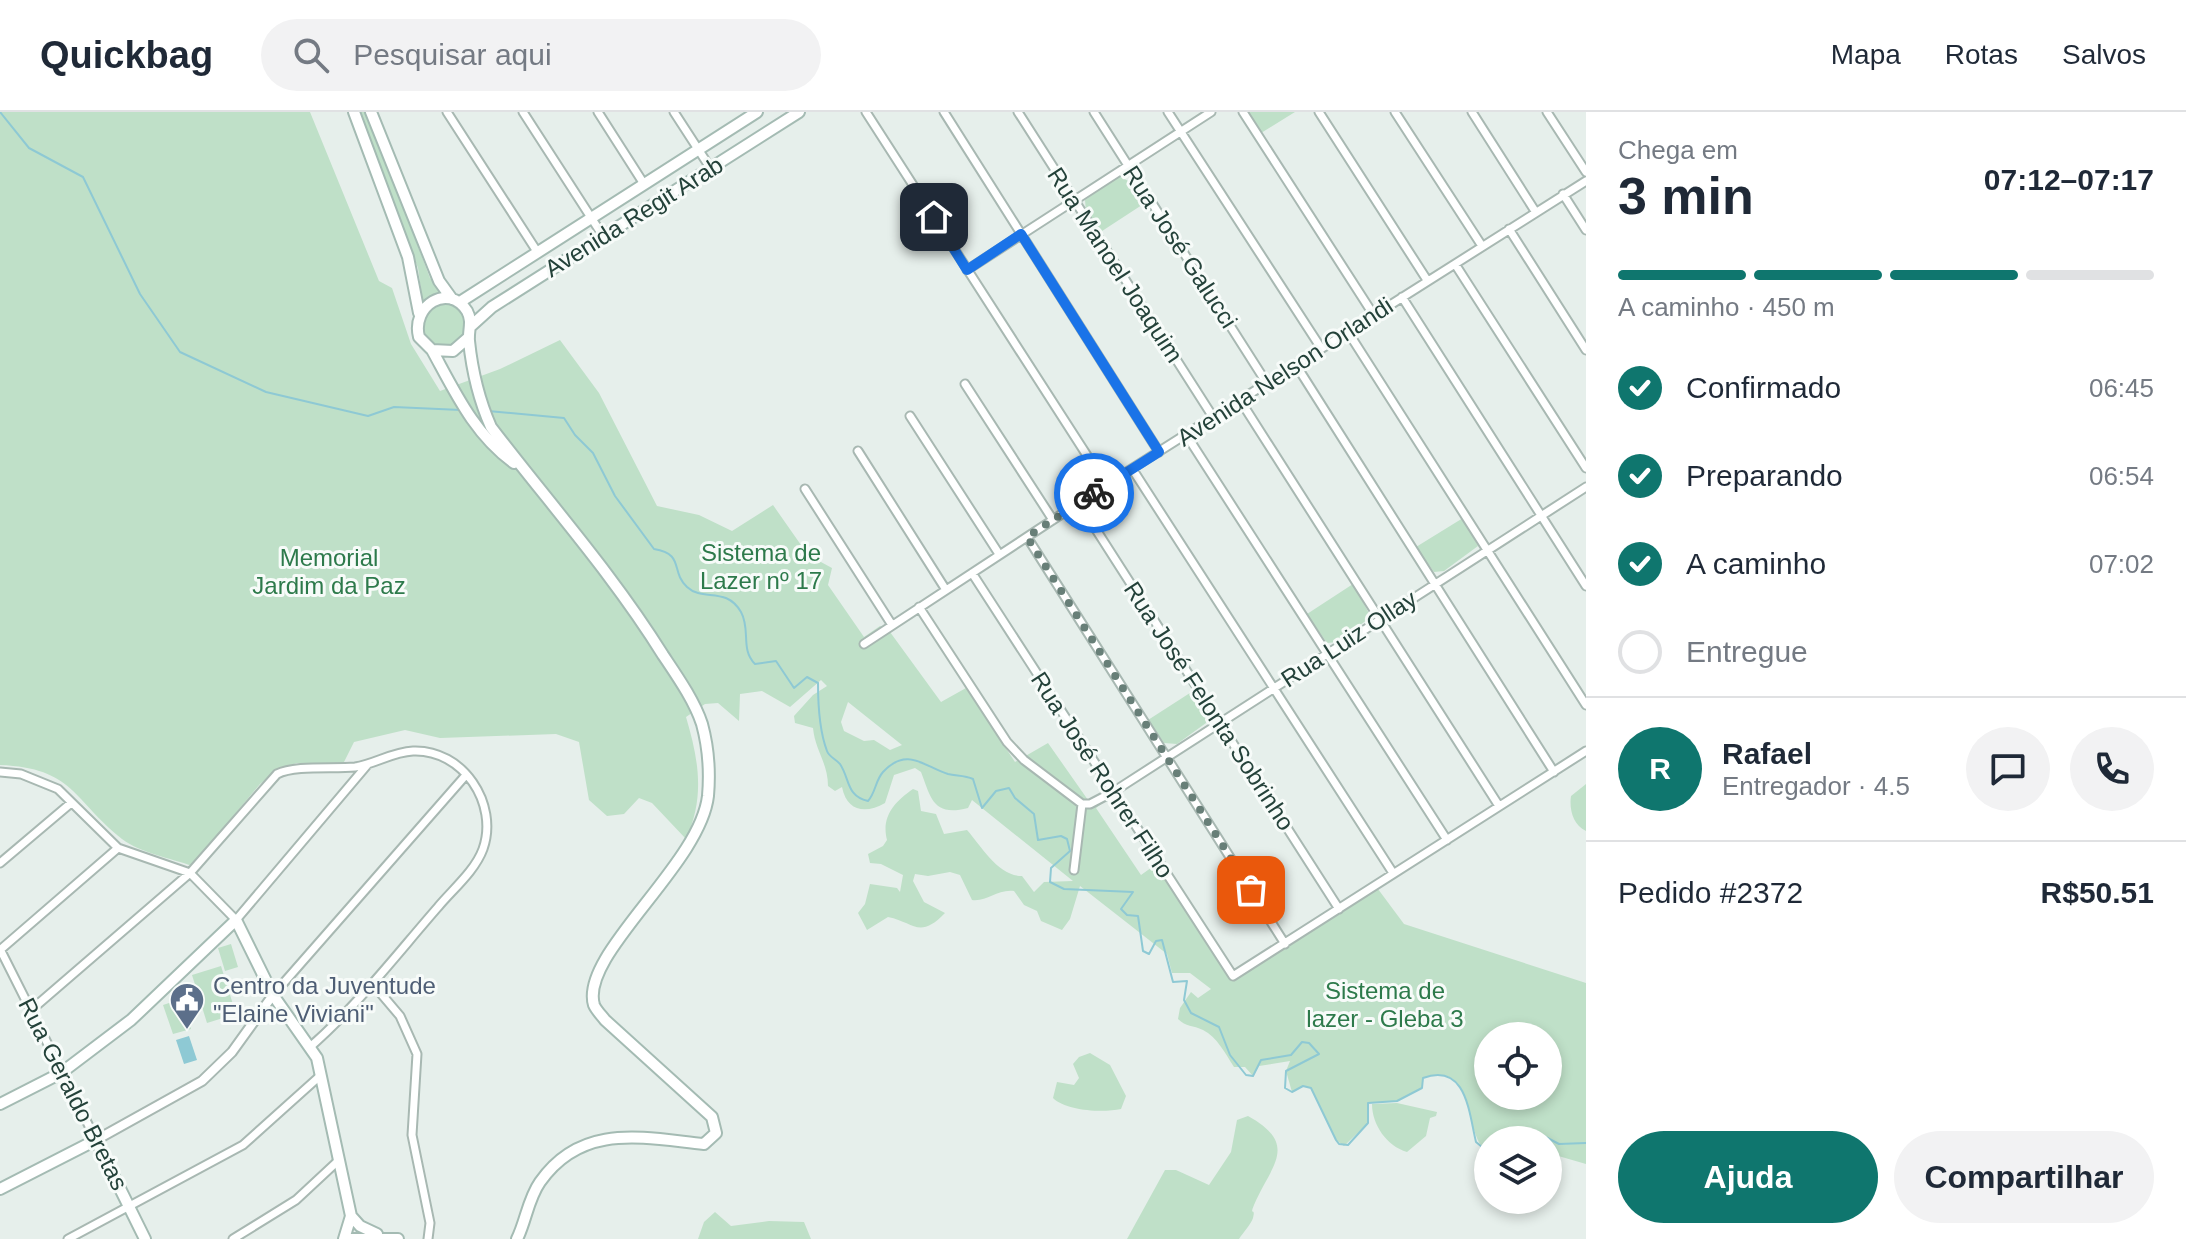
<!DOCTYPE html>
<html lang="pt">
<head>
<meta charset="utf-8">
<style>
  body { margin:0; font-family:Arial,sans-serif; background:#f2f2f3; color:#1f2937; height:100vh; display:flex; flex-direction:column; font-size:30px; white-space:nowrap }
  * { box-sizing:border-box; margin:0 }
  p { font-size:26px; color:#747a83 }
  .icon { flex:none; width:44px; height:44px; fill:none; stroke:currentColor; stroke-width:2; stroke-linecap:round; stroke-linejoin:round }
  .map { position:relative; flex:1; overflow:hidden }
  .drawer { display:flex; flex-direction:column; background:#fff; width:600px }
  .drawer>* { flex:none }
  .buttons { position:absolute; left:1474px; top:910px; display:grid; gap:16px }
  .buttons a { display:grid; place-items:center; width:88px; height:88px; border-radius:50%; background:#fff; box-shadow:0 4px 12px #0003; font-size:40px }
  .pin { position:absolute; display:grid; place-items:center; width:68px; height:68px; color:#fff; margin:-34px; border-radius:16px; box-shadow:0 4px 12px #0006 }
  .courier { position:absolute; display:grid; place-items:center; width:80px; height:80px; margin:-40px; border:6px solid #1a73e8; border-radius:50%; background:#fff; color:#222; box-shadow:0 2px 10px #0007 }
  .overview em { font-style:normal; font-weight:700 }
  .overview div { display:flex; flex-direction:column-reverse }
  .overview { display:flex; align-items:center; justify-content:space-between; height:136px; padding:0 32px }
  h1 { font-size:52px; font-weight:700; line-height:60px }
  .bar { display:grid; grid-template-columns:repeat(4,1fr); gap:12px 8px; align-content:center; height:96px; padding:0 32px }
  .bar i { height:10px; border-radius:6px; background:#e0e1e3 }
  .bar .on { background:#0f766e }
  .bar p { grid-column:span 4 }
  .line { display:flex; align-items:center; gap:20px; padding:0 32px; border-top:2px solid #e0e1e3 }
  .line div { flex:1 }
  .round { display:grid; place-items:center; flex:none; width:84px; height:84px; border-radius:42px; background:#f2f2f3 }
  ol { padding:0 32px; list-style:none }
  li { display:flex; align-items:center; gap:24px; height:88px }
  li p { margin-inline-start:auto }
  li .icon { padding:8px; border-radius:50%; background:#0f766e; color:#fff; stroke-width:4 }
  li:last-child { color:#747a83 }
  li i { width:44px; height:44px; border:4px solid #e0e1e3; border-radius:50% }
  .primary-button { display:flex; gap:16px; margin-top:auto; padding:16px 32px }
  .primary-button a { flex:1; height:92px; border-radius:48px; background:#0f766e; color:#fff; font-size:32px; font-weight:700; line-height:92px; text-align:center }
  .primary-button a+a { background:#f2f2f3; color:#1f2937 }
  header { display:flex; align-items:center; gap:48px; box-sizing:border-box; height:112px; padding:0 40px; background:#fff; border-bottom:2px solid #e0e1e3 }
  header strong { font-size:38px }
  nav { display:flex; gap:44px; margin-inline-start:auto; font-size:28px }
  .search { width:560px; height:72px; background:#f2f2f3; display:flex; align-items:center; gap:20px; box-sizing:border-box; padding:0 28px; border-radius:44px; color:#747a83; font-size:30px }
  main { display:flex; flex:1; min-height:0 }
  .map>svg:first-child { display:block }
  .green { fill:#bfe0c8; fill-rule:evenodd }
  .water { fill:#8ec9d4 }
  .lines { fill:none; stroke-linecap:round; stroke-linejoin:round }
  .stream { stroke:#8ec9d4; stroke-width:2 }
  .minor-casing { stroke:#a8b8b2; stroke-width:11 }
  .tertiary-casing { stroke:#a8b8b2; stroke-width:12 }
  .secondary-casing { stroke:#a4bbb3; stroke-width:14 }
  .minor { stroke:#fff; stroke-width:7 }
  .tertiary { stroke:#fff; stroke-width:8 }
  .secondary { stroke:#fff; stroke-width:10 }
  .done { stroke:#687f78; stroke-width:8; stroke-dasharray:0 14.4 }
  .route { stroke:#1a73e8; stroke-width:10 }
  .labels { text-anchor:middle; stroke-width:6; stroke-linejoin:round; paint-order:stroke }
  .street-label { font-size:24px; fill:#24423a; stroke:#f7fbf9 }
  .park-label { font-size:24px; fill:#2d7a4b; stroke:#f7fbf9 }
  .service-label { font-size:24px; fill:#4e5e75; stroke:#f7fbf9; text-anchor:start }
</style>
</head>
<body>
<header>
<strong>Quickbag</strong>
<div class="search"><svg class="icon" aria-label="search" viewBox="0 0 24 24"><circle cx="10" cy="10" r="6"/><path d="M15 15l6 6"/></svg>Pesquisar aqui</div>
<nav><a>Mapa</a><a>Rotas</a><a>Salvos</a></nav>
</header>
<main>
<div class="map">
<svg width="1586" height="1127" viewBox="0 0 1586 1127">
  <rect width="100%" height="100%" fill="#e6efeb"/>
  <path class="green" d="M0,0H310L379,169L392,176L411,232L440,279L500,257L560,228L599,281L657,394L699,403L732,419L773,393L808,443L832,456L828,473L864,525L880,514L890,520L941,590L966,576L1015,650L1048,631L1088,688L1108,678L1111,685L1096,696L1141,763L1155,753L1232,864L1375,773L1404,812L1586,871V1052L1548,1041V1028H1536L1534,1023L1524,1028H1488V1040C1462,1025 1478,946 1423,966L1422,976L1397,989L1368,991V1011L1344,1034L1336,1028L1311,976L1303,974L1292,980L1286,959L1290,949L1259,954L1253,964L1245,955H1234C1225,941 1217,925 1203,918C1193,913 1186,915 1178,907L1180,896L1191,880L1198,886L1211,877L1190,861H1172L1167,842L1080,774L1070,807L1062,818L1041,809L1037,799L1024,793L1014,779C997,777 987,790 972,788L960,763L950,760L928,764L915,762L913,769L924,790L945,801C919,828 914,810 888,805L867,818L858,801L865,792L870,772L897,776L900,780L903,763L881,752L870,751L868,742L883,734L887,728C881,705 894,690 913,677L918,679L921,699L936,702L944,722L967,718C982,735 998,764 1022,764L1034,780L1044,770L1073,769L972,688L968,696C933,705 931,686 921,660L915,656L894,663L885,691C866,702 847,700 842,675L835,679L828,674C828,651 815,638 813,616L795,611L794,604L813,583L827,574L821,568L790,595L762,579L740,582L739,609L718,591L705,592L686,605C699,649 705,685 686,727L652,691L639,686L624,702L607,704L589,688L579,630L556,622L440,626L405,618L354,630L343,652L317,655L297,651L279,657L260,672L192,754C171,746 140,741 122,727C73,688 74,656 0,653ZM848,590L902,633L890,638L874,628L864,629L844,619L841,610ZM1488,924H1548V984H1488Z
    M359,0H367L430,166L444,181L423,192L418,156Z
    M1248,0H1295L1261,21Z
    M1119,64L1132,71L1145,91L1099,121L1086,100L1085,88Z
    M422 213a22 22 0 1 1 44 0a22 22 0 1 1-44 0Z
    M1463,406L1478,434L1444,459L1434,460L1416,435Z
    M1353,472L1371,505L1337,530L1327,531L1307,502Z
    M1193,579L1207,599L1206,611L1177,632L1164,631L1148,608Z
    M1586,672V719C1573,713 1569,697 1571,684Z
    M231,832L238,855L225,859L218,836Z
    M221,854L236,902L207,911L192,863Z
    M181,887L191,917L173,922L163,893Z
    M1090,941L1110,953L1126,984L1121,997C1103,1001 1066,999 1053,986L1057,970L1074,973L1079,966L1073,952L1079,945Z
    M1397,991L1437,1000L1436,1004L1430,1006L1426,1024L1407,1040C1387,1034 1372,1013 1372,992Z
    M1248,1004C1300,1033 1271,1053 1254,1093C1249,1105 1256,1094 1253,1106C1251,1112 1243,1121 1239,1127H1127L1165,1058H1176L1209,1073L1231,1040L1237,1008Z
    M715,1100L731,1114L769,1109L804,1110L811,1127H698L704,1110Z"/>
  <path class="water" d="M189,924L197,948L184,952L176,928Z"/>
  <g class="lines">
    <path class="stream" d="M0,0L29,36L83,65L140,182L180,240L266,280L368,304L394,295L461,298
      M488,299L564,306L575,323L593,341L615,384L654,437C685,442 670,459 687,475C703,490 726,474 741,500C751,518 740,537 755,552L776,549L794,576L807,565L818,571C818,594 819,618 827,639C829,645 836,647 840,652C850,667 846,684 868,689C876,680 875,669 883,660C907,634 925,655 948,662C957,664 965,663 973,667L982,696L996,679L1009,676L1015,686L1034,702L1038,728L1061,724L1067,727L1070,739L1051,756L1050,770L1064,777L1133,780L1121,797L1127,803L1138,804L1143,839L1149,842L1156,829L1162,828L1173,870L1187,869L1184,888L1191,901L1219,915L1230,943L1246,963L1253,964L1261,948L1291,943L1302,930L1309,931L1319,942L1286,959L1285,976L1292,980L1303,974L1311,976L1336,1028L1339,1032L1348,1033L1368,1011V991L1397,989L1422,976L1423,966C1467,950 1469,1002 1476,1030L1488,1040
      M1524,1028L1538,1021L1559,1032L1586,1031"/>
    <defs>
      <path id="minor" d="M447,0L538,141
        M523,0L603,124
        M598,0L644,72
        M674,0L711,57
        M866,0L1106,373
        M944,0L1159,340
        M1018,0L1213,305
        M1094,0L1266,270
        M1168,0L1321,236
        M1243,0L1373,202
        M1319,0L1427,168
        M1395,0L1482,134
        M1472,0L1535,99
        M1547,0L1586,60
        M1563,82L1586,118
        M1509,117L1586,238
        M1455,152L1586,356
        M967,158L1211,0
        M1402,185L1586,474
        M1348,220L1586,593
        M1296,253L1554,660
        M965,272L1053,408
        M1240,288L1499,694
        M910,304L999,442
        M1187,324L1447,728
        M858,339L946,478
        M1133,358L1393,761
        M805,377L892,513
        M1079,391L1339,797
        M1027,425L1285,832
        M972,461L1233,864L1586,639
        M919,495L1007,630L1024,648L1082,692
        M864,532L1106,373L1586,69
        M0,660L21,662L58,677L118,736L190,761L236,808L368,652
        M1082,692H1090L1113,680L1586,375
        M0,751L71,691
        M1074,758L1082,692
        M0,837L96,1028
        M0,838L118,736
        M372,871L400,904L417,942L412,1023L430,1111L428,1127
        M273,883L466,663
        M30,899L190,761L277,662C295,653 332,657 355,655C375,652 392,640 413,639C463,637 499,692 483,737C475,759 452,778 438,795C397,842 357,894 310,935
        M68,1127L243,1033L321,963
        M233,1127L296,1088L339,1048"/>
      <path id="tertiary" d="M96,1028L202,969L232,940L273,883"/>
      <path id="secondary" d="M354,0L408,145L419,201
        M371,0L439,169L452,187
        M460,190L757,0
        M471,214L492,195L799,0
        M469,225L453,239L432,238L419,225C411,194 448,170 467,199C473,210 468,218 469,229C472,258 479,288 491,315C549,391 612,461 663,543C677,564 694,588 702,612C708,634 710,661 708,684C700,753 579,843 594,893C596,898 602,904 605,908L712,1005L716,1021L704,1032C644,1026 582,1010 540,1070C528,1087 526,1109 517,1127
        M432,238C455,280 474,322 514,351
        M0,992L61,961L131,908L236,808L273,883L317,946L351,1104L344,1127
        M0,1077L96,1028L145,1127
        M351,1104L360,1114L377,1122
        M351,1127H398"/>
    </defs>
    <use href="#minor" class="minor-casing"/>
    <use href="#tertiary" class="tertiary-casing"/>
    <use href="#secondary" class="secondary-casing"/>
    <use href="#minor" class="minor"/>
    <use href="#tertiary" class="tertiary"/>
    <use href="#secondary" class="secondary"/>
  </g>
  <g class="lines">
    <path class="done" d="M1094,381L1027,425L1251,778"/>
    <path class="route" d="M934,105L967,158L1021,122L1159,340L1094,381"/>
  </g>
  <defs>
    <symbol id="civic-pin" viewBox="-11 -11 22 30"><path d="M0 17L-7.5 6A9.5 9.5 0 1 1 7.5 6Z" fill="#5c6f8a" stroke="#f7fbf9"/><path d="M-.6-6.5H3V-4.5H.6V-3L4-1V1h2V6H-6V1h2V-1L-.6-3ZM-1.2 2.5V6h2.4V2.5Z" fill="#fff"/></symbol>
  </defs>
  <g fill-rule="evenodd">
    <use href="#civic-pin" x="167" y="868" width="40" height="54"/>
  </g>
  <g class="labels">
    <g class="street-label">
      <text transform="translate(634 105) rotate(-32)" y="8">Avenida Regit Arab</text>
      <text transform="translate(1180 135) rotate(57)" y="8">Rua José Galucci</text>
      <text transform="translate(1115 153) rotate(57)" y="8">Rua Manoel Joaquim</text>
      <text transform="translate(1285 260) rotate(-33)" y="8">Avenida Nelson Orlandi</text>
      <text transform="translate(1349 527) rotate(-33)" y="8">Rua Luiz Ollay</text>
      <text transform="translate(1209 594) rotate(57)" y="8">Rua José Felonta Sobrinho</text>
      <text transform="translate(1102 663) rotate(57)" y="8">Rua José Rohrer Filho</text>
      <text transform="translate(73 982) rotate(63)" y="8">Rua Geraldo Bretas</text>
    </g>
    <g class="park-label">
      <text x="761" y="449">Sistema de<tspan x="761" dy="28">Lazer nº 17</tspan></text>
      <text x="329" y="454">Memorial<tspan x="329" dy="28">Jardim da Paz</tspan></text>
      <text x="1385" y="887">Sistema de<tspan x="1385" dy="28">lazer - Gleba 3</tspan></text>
    </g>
    <g class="service-label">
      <text x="213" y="882">Centro da Juventude<tspan x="213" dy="28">"Elaine Viviani"</tspan></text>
    </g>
  </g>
</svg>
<div class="buttons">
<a><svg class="icon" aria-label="locate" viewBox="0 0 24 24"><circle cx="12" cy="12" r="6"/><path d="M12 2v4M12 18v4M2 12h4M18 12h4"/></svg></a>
<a><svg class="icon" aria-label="layers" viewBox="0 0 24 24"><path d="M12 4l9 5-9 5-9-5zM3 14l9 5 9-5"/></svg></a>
</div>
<div class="pin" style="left:1251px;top:778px;background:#ea580c"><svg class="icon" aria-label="bag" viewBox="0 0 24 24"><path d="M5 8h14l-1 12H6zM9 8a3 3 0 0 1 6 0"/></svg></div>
<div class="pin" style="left:934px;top:105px;background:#1f2937"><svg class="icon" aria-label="home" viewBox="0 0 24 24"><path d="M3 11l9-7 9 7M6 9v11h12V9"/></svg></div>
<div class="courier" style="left:1094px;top:381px"><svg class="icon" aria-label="bike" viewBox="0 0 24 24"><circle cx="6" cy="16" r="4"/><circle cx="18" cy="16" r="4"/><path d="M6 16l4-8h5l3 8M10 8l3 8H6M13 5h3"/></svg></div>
</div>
<section class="drawer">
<div class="overview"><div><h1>3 min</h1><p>Chega em</p></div><em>07:12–07:17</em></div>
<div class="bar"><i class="on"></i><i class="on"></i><i class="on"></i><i></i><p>A caminho · 450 m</p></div>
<ol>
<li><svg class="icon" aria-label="check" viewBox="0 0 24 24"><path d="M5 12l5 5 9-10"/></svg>Confirmado<p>06:45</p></li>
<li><svg class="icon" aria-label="check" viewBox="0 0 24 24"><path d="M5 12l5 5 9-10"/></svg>Preparando<p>06:54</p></li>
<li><svg class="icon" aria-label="check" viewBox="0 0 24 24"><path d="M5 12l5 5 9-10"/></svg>A caminho<p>07:02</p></li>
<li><i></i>Entregue</li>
</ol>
<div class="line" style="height:144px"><b class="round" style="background:#0f766e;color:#fff">R</b><div><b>Rafael</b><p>Entregador · 4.5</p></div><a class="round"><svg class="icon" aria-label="chat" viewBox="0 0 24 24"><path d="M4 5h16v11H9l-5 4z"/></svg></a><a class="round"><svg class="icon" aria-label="phone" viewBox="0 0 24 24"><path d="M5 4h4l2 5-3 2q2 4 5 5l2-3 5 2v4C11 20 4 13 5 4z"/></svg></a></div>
<div class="line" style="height:104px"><div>Pedido #2372</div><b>R$50.51</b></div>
<div class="primary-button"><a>Ajuda</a><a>Compartilhar</a></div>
</section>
</main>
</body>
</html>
